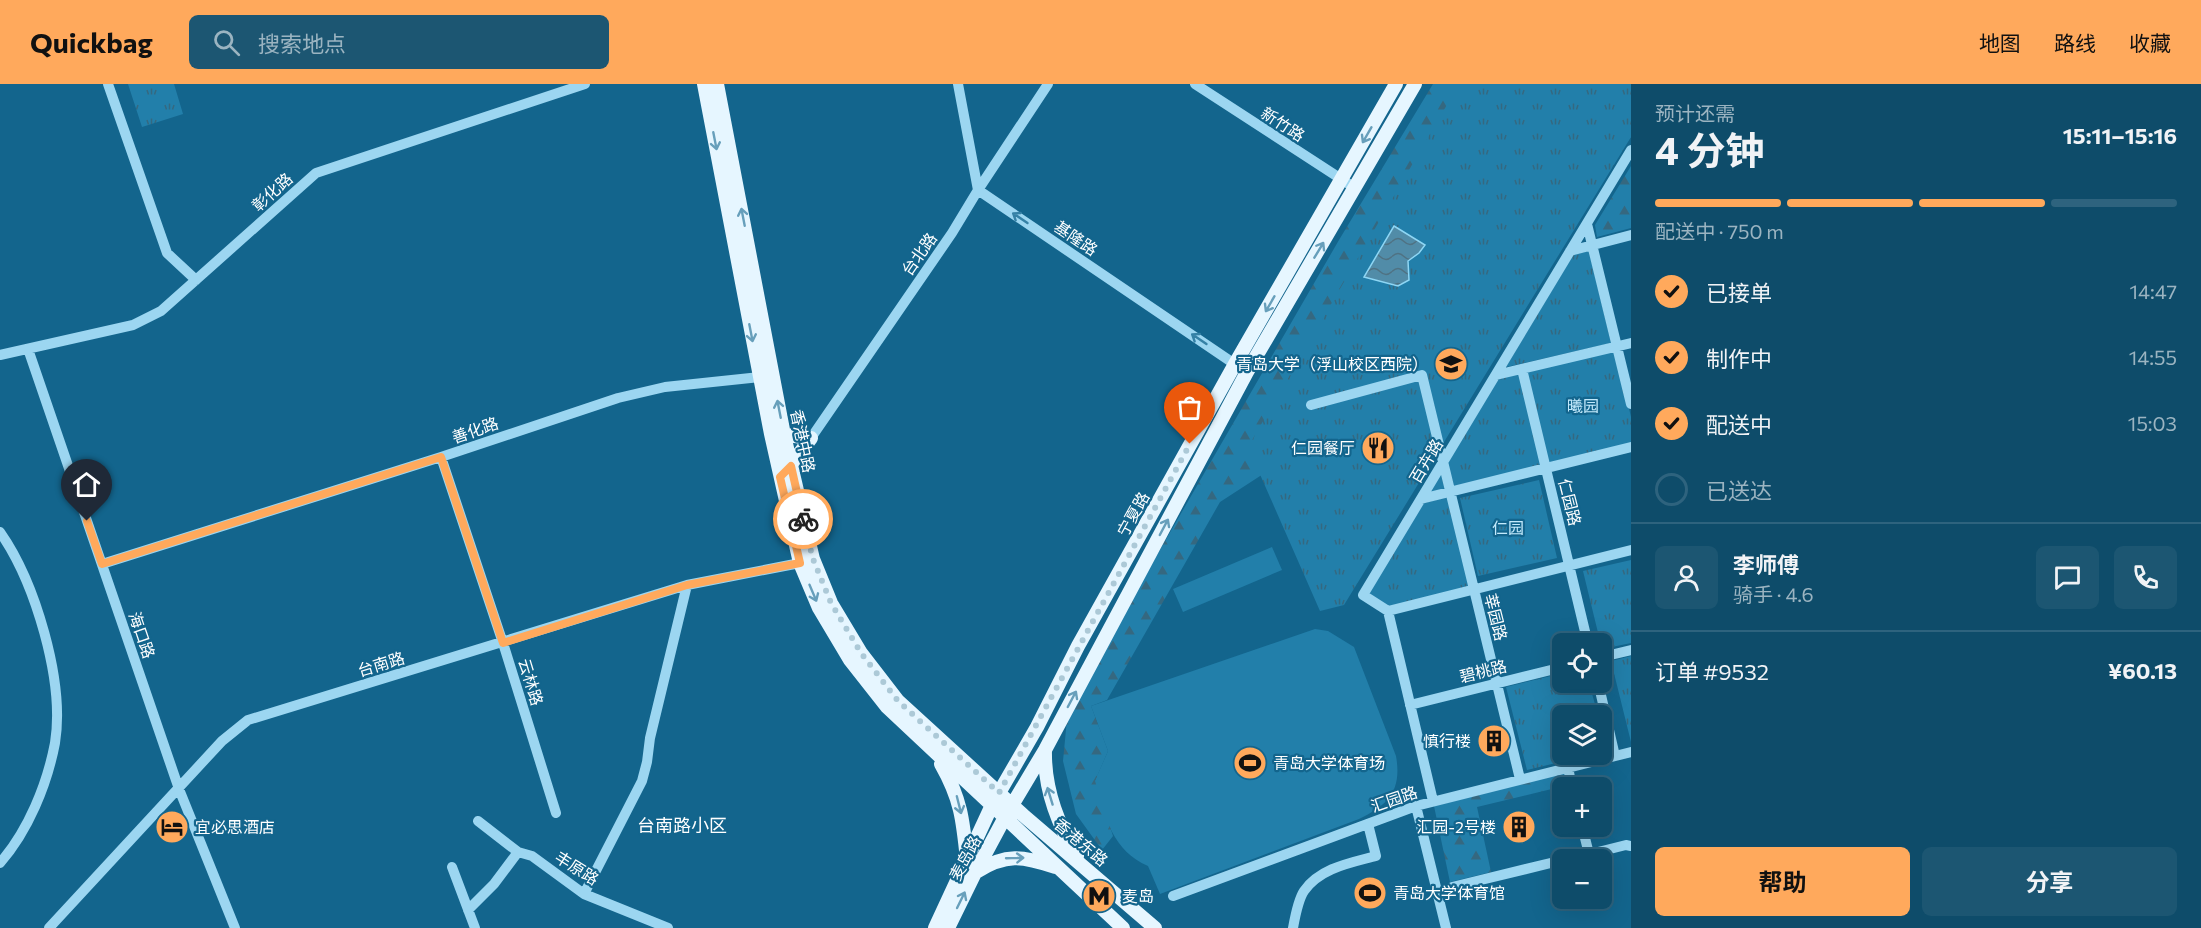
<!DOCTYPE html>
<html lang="zh">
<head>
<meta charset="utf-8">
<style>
  body { margin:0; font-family:Commissioner,"Noto Sans SC",sans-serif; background:#1c5672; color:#f1f3f6; height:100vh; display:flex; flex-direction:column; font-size:22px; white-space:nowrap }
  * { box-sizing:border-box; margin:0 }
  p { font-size:20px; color:#9bb4c1 }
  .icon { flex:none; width:33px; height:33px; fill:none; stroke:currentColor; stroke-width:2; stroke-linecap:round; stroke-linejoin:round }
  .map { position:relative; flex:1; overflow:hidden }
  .drawer { display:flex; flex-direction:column; background:#0e4c6a; width:570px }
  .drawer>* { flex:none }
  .fabs { position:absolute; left:1552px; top:549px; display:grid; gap:12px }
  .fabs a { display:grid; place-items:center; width:60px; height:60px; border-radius:9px; background:#0e4c6a; box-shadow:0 6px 24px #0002,0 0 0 2px #2e637e; font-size:30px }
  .pin { position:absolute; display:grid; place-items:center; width:51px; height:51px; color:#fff; margin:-62px -26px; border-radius:50% 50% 50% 0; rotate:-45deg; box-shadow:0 0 6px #0007 }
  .pin .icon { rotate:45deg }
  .courier { position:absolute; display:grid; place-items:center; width:60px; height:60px; margin:-30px; border:4px solid #ffa95c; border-radius:50%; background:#fff; color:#222; box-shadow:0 2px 8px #0007 }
  .overview em { font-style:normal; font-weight:700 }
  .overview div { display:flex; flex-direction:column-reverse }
  .overview { display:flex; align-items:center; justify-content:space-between; height:102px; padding:0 24px }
  h1 { font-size:39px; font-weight:700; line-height:45px }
  .bar { display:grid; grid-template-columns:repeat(4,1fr); gap:9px 6px; align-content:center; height:72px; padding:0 24px }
  .bar i { height:8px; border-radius:4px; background:#2e637e }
  .bar .selected { background:#ffa95c }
  .bar p { grid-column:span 4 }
  .line { display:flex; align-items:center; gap:15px; padding:0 24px; border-top:2px solid #2e637e }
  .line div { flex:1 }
  .round { display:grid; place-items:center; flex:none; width:63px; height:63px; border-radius:9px; background:#1c5672 }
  ol { padding:0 24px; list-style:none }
  li { display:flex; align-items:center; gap:18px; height:66px }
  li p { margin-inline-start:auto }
  li .icon { padding:6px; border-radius:50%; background:#ffa95c; color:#111; stroke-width:4 }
  li:last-child { color:#9bb4c1 }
  li i { width:33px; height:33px; border:3px solid #2e637e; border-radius:50% }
  .button { display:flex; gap:12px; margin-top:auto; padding:12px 24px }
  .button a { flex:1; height:69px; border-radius:9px; background:#ffa95c; color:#111; font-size:24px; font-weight:700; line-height:69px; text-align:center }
  .button a+a { background:#1c5672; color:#f1f3f6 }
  header { display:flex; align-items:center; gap:36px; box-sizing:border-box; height:84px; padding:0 30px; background:#ffa95c; color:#111 }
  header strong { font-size:28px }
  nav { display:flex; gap:33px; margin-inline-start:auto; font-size:21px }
  .search { width:420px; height:54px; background:#1c5672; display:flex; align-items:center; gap:15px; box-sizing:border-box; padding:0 21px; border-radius:9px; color:#9bb4c1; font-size:22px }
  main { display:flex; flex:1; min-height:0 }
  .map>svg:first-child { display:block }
  .grass { fill:#227faa }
  .forest { fill:url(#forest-firs) }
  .park { fill:url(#park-tufts) }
  .water { fill:url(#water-waves); stroke:#8ed6f4; stroke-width:1.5 }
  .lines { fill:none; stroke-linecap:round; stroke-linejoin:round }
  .minor { stroke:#9cd6f1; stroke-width:10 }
  .major { stroke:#e6f6ff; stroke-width:14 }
  .oneway { stroke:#679fbb }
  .oneway2 { stroke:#3581a6 }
  .done { stroke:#acc9d7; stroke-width:6; stroke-dasharray:0 10.8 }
  .route { stroke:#ffa95c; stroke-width:8 }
  .labels { text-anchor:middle; stroke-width:4.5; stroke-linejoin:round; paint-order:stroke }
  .street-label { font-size:16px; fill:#fff; stroke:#13658d }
  .poi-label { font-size:16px; fill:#fff; stroke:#13658d; text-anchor:end }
  .park-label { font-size:16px; fill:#c3eafc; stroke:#13658d }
  .neighbourhood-label { font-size:18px; fill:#fff; stroke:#13658d }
</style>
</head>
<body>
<header>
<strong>Quickbag</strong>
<div class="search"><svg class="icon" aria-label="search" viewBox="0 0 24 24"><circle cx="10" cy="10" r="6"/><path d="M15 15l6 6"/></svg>搜索地点</div>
<nav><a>地图</a><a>路线</a><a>收藏</a></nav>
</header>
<main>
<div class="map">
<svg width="1631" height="844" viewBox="0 0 1631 844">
  <defs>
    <pattern id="forest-firs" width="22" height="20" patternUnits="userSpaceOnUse" patternTransform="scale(1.5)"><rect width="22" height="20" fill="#227faa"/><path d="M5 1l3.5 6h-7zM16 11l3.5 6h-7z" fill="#356880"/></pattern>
    <pattern id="park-tufts" width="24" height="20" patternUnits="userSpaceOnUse" patternTransform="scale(1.5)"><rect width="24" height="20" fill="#227faa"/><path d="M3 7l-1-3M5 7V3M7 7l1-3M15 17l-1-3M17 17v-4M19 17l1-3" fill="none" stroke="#356880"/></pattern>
    <pattern id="water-waves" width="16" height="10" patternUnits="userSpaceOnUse" patternTransform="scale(1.5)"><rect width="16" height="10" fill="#518ca8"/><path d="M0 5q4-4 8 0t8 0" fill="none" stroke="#4f7283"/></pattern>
  </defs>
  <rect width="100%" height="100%" fill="#13658d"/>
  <path class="grass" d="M1272,463L1282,486L1183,528L1173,505Z
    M1315,545L1328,547L1354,563L1396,672C1402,706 1389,721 1359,735L1160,810L1148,782C1113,767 1106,734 1093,701L1108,667L1091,622Z"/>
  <path class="forest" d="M1433,0H1631V53L1306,362L1220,418L1107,616L1091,622L1108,667L1095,697L1113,752L1102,766L1076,730L1063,677L1068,625L1339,156Z
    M1631,82V144L1597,153L1595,141Z
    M1565,689L1568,701L1477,723L1491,788L1450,798L1434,722Z"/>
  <path class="park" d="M128,0H174L183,30L142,43Z
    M1459,0H1631V53L1344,521L1320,527L1248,363Z
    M1589,167L1611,259L1506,283L1573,171Z
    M1615,266L1631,333V360L1430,408L1499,294Z
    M1539,396L1557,474L1478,492L1460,414Z
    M1449,413L1471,504L1388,524L1366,509L1424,419Z
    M1631,476V559L1602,565L1583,487Z
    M1631,572V658L1611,577Z
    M1563,589V598L1589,599L1598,631L1563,632V670L1589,671L1527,686L1506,603Z"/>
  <path class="water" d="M1394,142L1425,161L1419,169L1408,177L1409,196L1398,202L1364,193Z"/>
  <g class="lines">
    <path class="minor" d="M108,0L167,169L196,196
      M958,0L978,106L1239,283
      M1195,0L1355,104
      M1587,140L1631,320
      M1570,167L1631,151
      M28,265L179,705L235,844
      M0,271L133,241L161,227L316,89L585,0
      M1522,285L1588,560
      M1496,291L1631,259
      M1311,321L1422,291L1520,695
      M811,354L952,149L978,106L1048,0
      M441,373L503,559L556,729
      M1421,415L1631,363
      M0,448C35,498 65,597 55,659C47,701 28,747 0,779
      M102,480L441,373L618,314L665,303L760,293
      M1388,527L1631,466
      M1602,573L1631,566
      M1598,598L1615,672
      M1410,621L1563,583
      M1568,683L1572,704
      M1433,717L1388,527L1363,511L1631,66
      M1416,722L1446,844
      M478,737L518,768L532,772L584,810L668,844
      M1582,742L1589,770
      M1566,776L1626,761L1631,762
      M452,783L475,844
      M1452,803L1563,776
      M584,810L642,697L647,678L650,654L687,501
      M1173,812L1416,722L1631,668
      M468,826L494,800L518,768
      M49,844L222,657L248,636L687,501L800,479
      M1293,844C1295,833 1298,816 1304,807C1320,784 1350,779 1376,772L1368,740"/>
    <path class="major" d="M704,0L771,350L800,479L819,524L850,576L887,623L1123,844
      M717,0L784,351L813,475L831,519L861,569L898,617L1023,731L1155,844
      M778,350L811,354L788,385
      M1045,666C1044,705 1057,739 1077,772
      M941,680C961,715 963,736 967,776
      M976,788C1006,769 1023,772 1055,783
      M935,844L992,721L1037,643L1078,562L1235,280L1396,0
      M948,844L975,789L1005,733L1045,666L1247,288L1415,0"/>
  </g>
  <defs><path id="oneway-shaft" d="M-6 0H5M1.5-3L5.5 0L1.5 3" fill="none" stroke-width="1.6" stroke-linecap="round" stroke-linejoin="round" transform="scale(1.5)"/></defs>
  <g class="oneway">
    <use href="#oneway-shaft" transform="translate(1367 51) rotate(120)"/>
    <use href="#oneway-shaft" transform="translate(715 57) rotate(79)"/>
    <use href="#oneway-shaft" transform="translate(743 133) rotate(-101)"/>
    <use href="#oneway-shaft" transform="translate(1319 166) rotate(-59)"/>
    <use href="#oneway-shaft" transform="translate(1270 220) rotate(120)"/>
    <use href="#oneway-shaft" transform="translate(751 249) rotate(79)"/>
    <use href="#oneway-shaft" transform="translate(779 325) rotate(-101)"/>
    <use href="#oneway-shaft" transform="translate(1164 443) rotate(-62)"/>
    <use href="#oneway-shaft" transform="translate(813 509) rotate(67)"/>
    <use href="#oneway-shaft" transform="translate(1072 615) rotate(-62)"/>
    <use href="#oneway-shaft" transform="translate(1050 712) rotate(-107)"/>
    <use href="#oneway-shaft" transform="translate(959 721) rotate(76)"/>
    <use href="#oneway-shaft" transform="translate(1015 774) rotate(-2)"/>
    <use href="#oneway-shaft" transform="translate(961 816) rotate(-64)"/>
  </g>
  <g class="oneway2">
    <use href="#oneway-shaft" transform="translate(1020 134) rotate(-146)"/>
    <use href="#oneway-shaft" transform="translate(1199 255) rotate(-146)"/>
  </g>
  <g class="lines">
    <path class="done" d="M803,435L813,475L831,519L861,569L898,617L999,709L1190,360"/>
    <path class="route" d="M87,437L102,480L441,373L503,559L687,501L800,479L780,393L791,382L803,435"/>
  </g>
  <defs>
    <symbol id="university-disc" viewBox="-11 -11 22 22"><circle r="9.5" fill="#ffa95c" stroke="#13658d"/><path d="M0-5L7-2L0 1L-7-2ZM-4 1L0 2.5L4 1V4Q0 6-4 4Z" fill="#111"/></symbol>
    <symbol id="restaurant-disc" viewBox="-11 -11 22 22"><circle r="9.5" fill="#ffa95c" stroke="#13658d"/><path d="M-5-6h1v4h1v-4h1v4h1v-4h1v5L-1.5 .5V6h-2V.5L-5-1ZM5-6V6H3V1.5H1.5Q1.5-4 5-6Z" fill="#111"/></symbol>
    <symbol id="building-disc" viewBox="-11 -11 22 22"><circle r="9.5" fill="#ffa95c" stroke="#13658d"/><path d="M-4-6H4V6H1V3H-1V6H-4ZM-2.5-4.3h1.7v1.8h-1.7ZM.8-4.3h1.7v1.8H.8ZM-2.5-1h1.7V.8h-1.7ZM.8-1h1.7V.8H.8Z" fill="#111"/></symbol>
    <symbol id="stadium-disc" viewBox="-11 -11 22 22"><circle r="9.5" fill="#ffa95c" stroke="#13658d"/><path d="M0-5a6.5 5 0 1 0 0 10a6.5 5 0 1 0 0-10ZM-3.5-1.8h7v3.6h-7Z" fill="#111"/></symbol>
    <symbol id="hotel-disc" viewBox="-11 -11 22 22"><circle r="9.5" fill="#ffa95c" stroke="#13658d"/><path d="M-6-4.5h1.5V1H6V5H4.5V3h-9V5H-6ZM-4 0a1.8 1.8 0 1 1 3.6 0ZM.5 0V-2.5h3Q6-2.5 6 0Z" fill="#111"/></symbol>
    <symbol id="metro-disc" viewBox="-11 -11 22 22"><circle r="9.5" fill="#ffa95c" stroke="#13658d"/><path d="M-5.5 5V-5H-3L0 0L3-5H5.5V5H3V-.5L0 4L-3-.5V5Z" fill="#111"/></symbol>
  </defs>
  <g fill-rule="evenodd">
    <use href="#university-disc" x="1432" y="261" width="38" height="38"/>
    <use href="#restaurant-disc" x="1359" y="345" width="38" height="38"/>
    <use href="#building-disc" x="1475" y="638" width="38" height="38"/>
    <use href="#stadium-disc" x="1231" y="660" width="38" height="38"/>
    <use href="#hotel-disc" x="153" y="724" width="38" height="38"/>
    <use href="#building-disc" x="1500" y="724" width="38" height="38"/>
    <use href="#stadium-disc" x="1351" y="790" width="38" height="38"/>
    <use href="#metro-disc" x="1080" y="793" width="38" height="38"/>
  </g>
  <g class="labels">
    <g class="street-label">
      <text transform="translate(1283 40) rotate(33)" y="6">新竹路</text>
      <text transform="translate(272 108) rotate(-42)" y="6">彰化路</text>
      <text transform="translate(1076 154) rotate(34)" y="6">基隆路</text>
      <text transform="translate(919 170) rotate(-55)" y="6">台北路</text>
      <text transform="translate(475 346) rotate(-19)" y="6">善化路</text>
      <text transform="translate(803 357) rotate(78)" y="6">香港中路</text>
      <text transform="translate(1426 377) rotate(-59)" y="6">百卉路</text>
      <text transform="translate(1570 418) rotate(76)" y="6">仁园路</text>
      <text transform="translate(1133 430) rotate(-61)" y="6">宁夏路</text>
      <text transform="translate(1496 533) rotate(76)" y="6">莘园路</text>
      <text transform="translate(142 551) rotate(71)" y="6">海口路</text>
      <text transform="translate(381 580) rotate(-17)" y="6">台南路</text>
      <text transform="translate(1483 587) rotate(-14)" y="6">碧桃路</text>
      <text transform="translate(531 598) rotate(73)" y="6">云林路</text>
      <text transform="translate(1394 715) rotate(-19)" y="6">汇园路</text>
      <text transform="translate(1081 758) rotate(40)" y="6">香港东路</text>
      <text transform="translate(965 774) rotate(-62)" y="6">麦岛路</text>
      <text transform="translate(577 784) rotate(32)" y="6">丰原路</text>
    </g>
    <g class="poi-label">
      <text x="1428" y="286">青岛大学（浮山校区西院）</text>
      <text x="1355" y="370">仁园餐厅</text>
      <text x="1471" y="663">慎行楼</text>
      <text x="1273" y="685" text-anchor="start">青岛大学体育场</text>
      <text x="195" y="749" text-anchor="start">宜必思酒店</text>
      <text x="1496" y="749">汇园-2号楼</text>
      <text x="1393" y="815" text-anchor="start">青岛大学体育馆</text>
      <text x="1122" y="818" text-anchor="start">麦岛</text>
    </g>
    <g class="park-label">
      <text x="1583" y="328">曦园</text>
      <text x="1508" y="450">仁园</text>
    </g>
    <g class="neighbourhood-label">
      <text x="682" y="748">台南路小区</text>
    </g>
  </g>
</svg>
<div class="fabs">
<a><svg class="icon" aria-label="locate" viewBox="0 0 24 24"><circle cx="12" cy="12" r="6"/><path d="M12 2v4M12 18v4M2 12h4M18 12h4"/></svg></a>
<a><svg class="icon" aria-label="layers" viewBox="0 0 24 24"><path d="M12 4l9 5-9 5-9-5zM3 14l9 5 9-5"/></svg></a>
<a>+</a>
<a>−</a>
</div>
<div class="pin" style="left:1190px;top:360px;background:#ea580c"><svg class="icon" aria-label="bag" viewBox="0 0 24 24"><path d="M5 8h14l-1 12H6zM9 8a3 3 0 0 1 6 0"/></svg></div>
<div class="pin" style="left:87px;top:437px;background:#1f2937"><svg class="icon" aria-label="home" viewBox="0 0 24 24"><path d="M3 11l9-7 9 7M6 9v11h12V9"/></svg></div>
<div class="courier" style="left:803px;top:435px"><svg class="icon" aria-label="bike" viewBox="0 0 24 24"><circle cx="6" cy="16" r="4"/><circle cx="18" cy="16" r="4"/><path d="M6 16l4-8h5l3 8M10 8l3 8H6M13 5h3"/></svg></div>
</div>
<section class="drawer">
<div class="overview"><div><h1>4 分钟</h1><p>预计还需</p></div><em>15:11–15:16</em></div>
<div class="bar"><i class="selected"></i><i class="selected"></i><i class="selected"></i><i></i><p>配送中 · 750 m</p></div>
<ol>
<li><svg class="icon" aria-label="check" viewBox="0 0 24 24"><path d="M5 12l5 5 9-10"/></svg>已接单<p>14:47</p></li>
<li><svg class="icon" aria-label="check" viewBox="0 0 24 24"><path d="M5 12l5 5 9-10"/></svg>制作中<p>14:55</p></li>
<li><svg class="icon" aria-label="check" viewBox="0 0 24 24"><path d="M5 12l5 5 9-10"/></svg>配送中<p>15:03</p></li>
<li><i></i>已送达</li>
</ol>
<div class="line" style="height:108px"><a class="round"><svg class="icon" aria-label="person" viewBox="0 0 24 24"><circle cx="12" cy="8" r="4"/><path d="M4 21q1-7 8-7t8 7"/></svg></a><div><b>李师傅</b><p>骑手 · 4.6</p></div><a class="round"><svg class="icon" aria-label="chat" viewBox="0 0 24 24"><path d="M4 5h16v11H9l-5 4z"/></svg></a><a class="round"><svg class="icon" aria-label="phone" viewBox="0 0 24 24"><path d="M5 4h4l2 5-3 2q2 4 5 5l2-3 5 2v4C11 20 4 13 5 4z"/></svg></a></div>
<div class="line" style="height:78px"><div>订单 #9532</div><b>¥60.13</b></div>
<div class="button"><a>帮助</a><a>分享</a></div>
</section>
</main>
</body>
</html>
